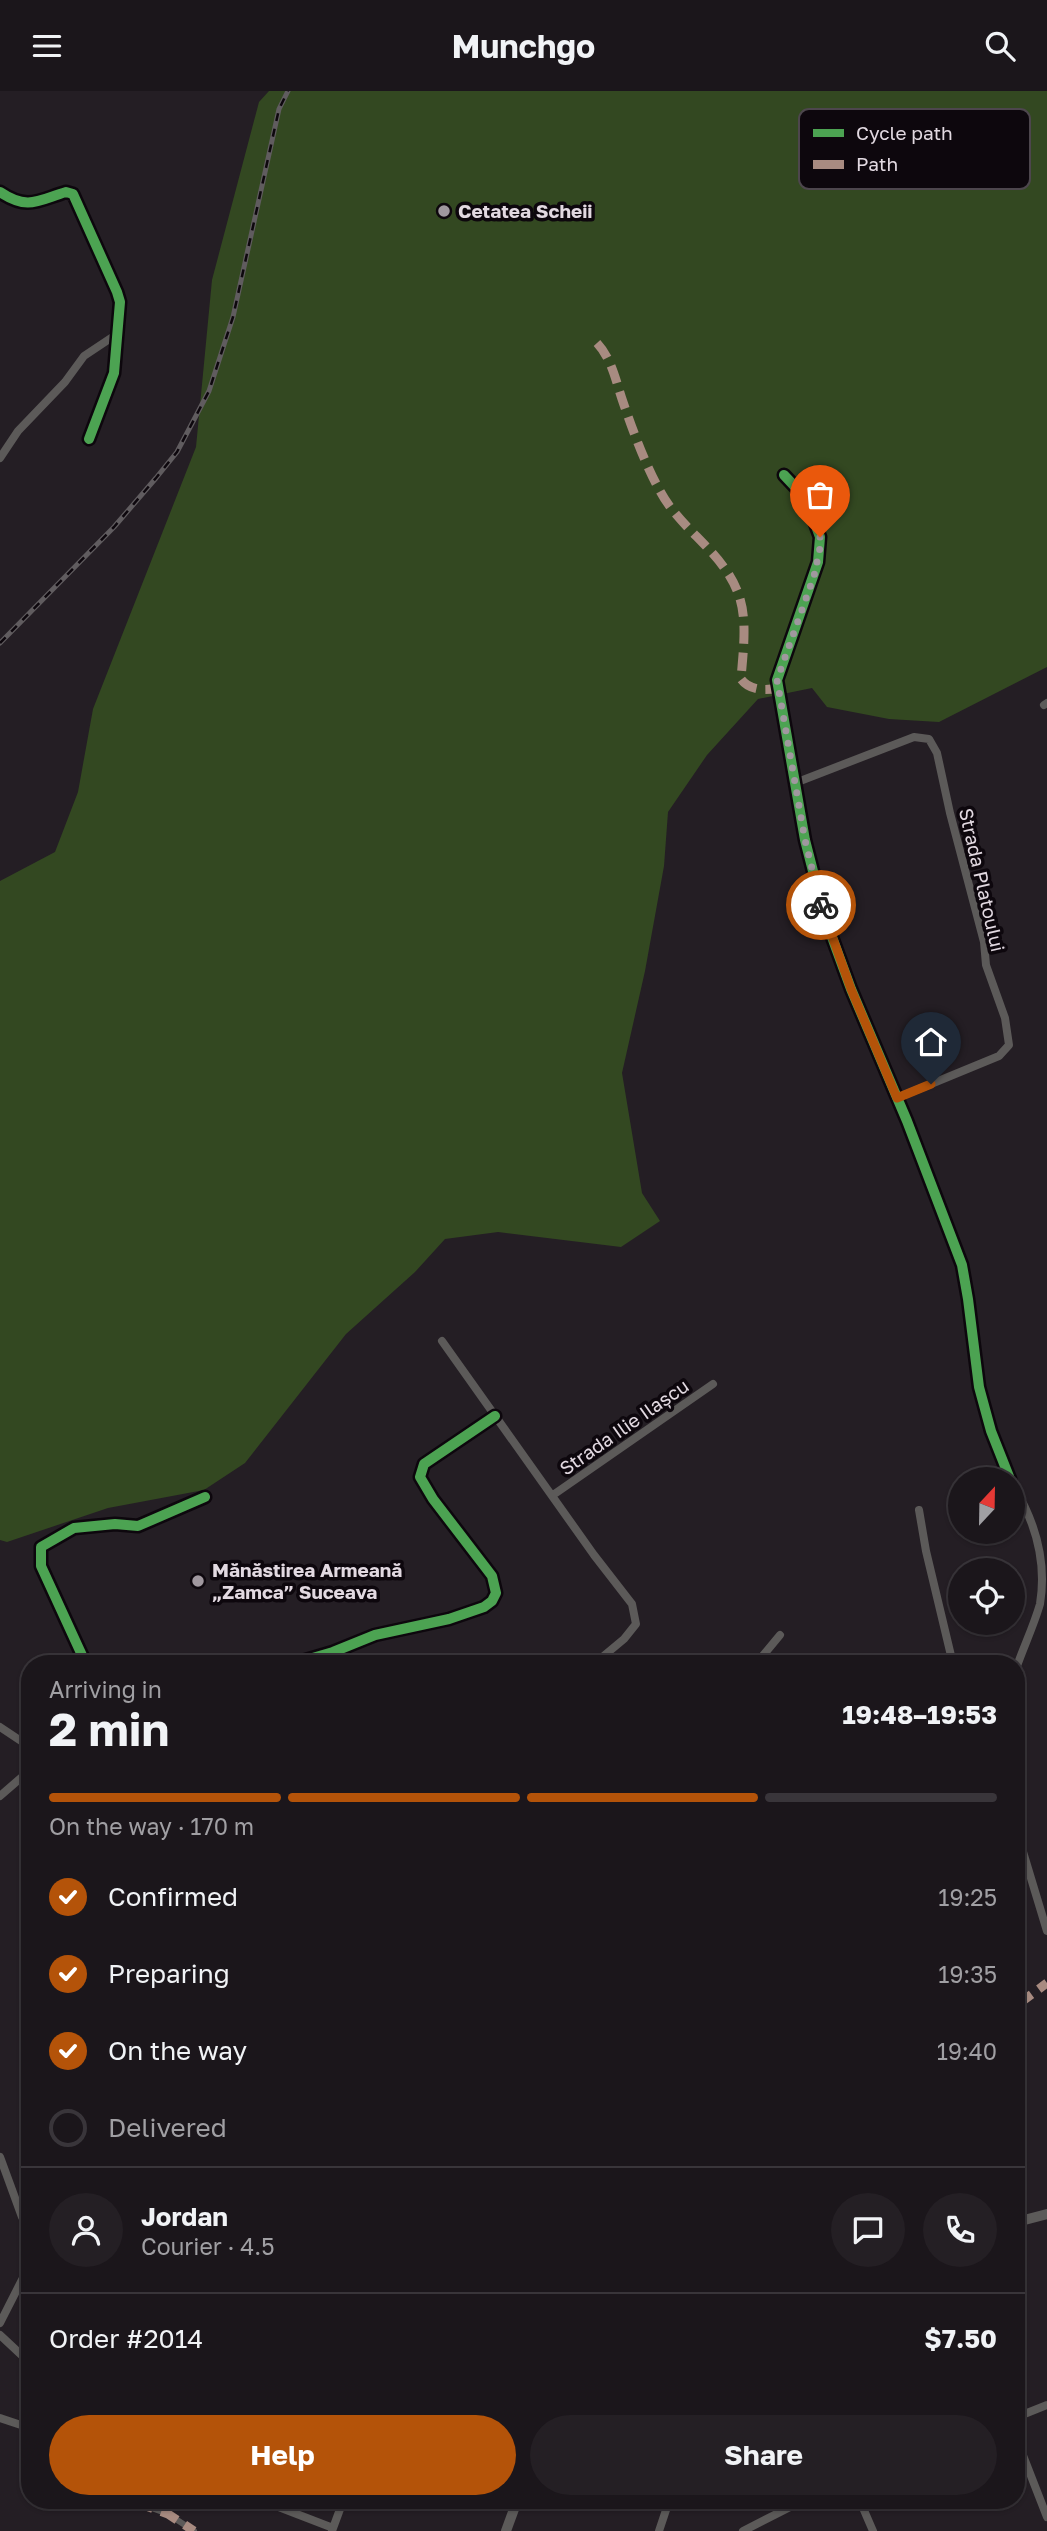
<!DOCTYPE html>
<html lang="en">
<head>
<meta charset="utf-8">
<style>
  body { margin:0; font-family:"Golos Text",sans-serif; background:#241f24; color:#f1f3f6; height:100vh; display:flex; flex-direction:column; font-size:26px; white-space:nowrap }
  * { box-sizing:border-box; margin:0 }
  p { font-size:23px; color:#a09fa3 }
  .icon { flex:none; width:38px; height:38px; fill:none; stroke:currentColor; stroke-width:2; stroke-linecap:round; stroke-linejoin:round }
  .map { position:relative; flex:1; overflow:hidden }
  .sheet { position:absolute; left:21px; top:1564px; width:1004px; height:854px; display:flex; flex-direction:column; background:#1b161b; border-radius:28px; box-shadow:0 2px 5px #0004,0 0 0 2px #39353a }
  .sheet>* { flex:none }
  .needle { width:46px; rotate:22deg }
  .tools { position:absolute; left:948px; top:1376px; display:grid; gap:14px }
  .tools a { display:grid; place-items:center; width:77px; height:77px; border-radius:50%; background:#1b161b; box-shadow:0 2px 5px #0004,0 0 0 2px #39353a; font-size:35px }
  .pin { position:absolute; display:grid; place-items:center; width:60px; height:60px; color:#fff; margin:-72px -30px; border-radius:50% 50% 50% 0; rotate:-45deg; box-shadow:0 0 7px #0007 }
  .pin .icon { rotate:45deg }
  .courier { position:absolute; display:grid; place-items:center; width:70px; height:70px; margin:-35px; border:5px solid #b45309; border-radius:50%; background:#fff; color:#222; box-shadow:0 2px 9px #0007 }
  .head em { font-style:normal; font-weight:700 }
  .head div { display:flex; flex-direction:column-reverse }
  .head { display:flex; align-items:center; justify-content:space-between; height:119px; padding:0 28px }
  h1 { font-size:46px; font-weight:700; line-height:52px }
  .bar { display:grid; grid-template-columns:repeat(4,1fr); gap:10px 7px; align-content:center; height:84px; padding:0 28px }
  .bar i { height:9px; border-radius:5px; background:#39353a }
  .bar .selected { background:#b45309 }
  .bar p { grid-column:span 4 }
  .line { display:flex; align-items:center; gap:18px; padding:0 28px; border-top:2px solid #39353a }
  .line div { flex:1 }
  .round { display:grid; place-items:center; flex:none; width:74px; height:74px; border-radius:37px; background:#241f24 }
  ol { padding:0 28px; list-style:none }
  li { display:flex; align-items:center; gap:21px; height:77px }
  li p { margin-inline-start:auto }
  li .icon { padding:7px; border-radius:50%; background:#b45309; color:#fff; stroke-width:4 }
  li:last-child { color:#a09fa3 }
  li i { width:38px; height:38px; border:4px solid #39353a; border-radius:50% }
  .primary-button { display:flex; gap:14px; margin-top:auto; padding:14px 28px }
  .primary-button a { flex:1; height:80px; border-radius:42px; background:#b45309; color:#fff; font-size:28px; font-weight:700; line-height:80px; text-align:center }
  .primary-button a+a { background:#241f24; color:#f1f3f6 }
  header { display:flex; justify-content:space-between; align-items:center; height:91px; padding:0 28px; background:#1b161b; font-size:32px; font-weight:700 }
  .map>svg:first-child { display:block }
  .green { fill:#334821 }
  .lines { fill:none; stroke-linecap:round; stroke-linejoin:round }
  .pedestrian { stroke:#5c5a59; stroke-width:6 }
  .minor { stroke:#5c5a59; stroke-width:8 }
  .tertiary { stroke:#5c5a59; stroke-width:10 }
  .rail-casing { stroke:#605c5f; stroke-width:5 }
  .rail { stroke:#0d070d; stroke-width:2.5; stroke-dasharray:8; stroke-linecap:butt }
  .quiet { stroke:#a88b81; stroke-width:9; stroke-dasharray:18 9; stroke-linecap:butt }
  .cycleway-casing { stroke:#0d070d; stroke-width:15 }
  .cycleway { stroke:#4ca352; stroke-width:10 }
  .done { stroke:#a0989f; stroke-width:7; stroke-dasharray:0 12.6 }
  .route { stroke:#b45309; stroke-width:9 }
  .poi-dot { fill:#a0989f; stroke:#0d070d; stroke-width:2.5 }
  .labels { text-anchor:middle; stroke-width:7; stroke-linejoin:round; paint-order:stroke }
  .poi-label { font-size:19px; font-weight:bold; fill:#e2d9e1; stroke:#0d070d; text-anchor:start }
  .street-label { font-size:19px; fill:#e2d9e1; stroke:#0d070d }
  .key { fill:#0d070d; stroke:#4d464d; stroke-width:2 }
  .key-label { font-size:19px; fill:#e2d9e1 }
</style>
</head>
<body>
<header><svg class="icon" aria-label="menu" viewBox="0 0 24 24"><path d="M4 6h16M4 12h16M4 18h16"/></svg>Munchgo<svg class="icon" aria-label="search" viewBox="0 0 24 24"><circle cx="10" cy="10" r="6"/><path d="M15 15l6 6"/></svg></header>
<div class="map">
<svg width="1047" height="2440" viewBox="0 0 1047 2440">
  <rect width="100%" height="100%" fill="#241e24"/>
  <path class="green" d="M269,0H1047V576L939,631L889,628L827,616L812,597L758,608L707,664L668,721L664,775L645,880L622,982L642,1102L660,1130L621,1156L498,1141L445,1148L415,1181L346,1243L245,1372L204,1399L108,1417L7,1451L0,1449V790L55,761L78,701L93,618L196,356L212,189L259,11Z"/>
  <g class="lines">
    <path class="pedestrian" d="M139,2410L138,2412L168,2423L194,2440"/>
    <path class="minor" d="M0,101C28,120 39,109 66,101L73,103L117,201L120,211L114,282L89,348
      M0,367L18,340L65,291L84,265L117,243
      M784,384L800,401L809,416L820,446L818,471L777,589L805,749L825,827L851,898L907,1030L962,1174L968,1208L979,1296L991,1340L1010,1388
      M1044,614L1047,612
      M795,692L914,646L929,648L937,662L950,722L984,851L986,874L1005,927L1009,954L999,965L897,1007
      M442,1250L594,1464L632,1513L636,1533L624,1548L594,1573
      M1013,1394C1035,1430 1047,1470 1040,1513C1034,1534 1024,1555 1017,1575
      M553,1404L713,1293
      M919,1419L926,1460L953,1573
      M86,1573L41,1475V1456L74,1437L115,1433L138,1435L205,1406
      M292,1573L333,1561L375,1544L449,1528L484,1516L492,1510L496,1502L492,1485L433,1408L420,1386L424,1373L495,1325
      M524,1573H525
      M756,1573L780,1544
      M0,1636L30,1656
      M0,1705L30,1679
      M1017,1741L1047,1840
      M0,2066L22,2126L30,2140
      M0,2232L30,2173
      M0,2244L30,2272
      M1017,2326L1047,2314
      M0,2327L30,2337
      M1017,2349L1047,2426
      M263,2410L333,2437
      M860,2410L873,2440
      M332,2440L343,2410
      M659,2440L669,2410
      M743,2440L802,2410"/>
    <path class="tertiary" d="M1017,2131L1047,2123
      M506,2440L517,2410"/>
    <defs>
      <path id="rail" d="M0,552L114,436L156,387L177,361L209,300L233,226L279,18L288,0"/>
    </defs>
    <use href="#rail" class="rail-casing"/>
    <use href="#rail" class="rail"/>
    <path class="quiet" d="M597,252C612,268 616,291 623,311C633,340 645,373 660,400C680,438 723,461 738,502C748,527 743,561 741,588C749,599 764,600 777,597
      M1017,1914L1047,1892
      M139,2410L138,2412L168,2423L194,2440"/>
    <defs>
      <path id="cycleway" d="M0,101C28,120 39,109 66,101L73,103L117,201L120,211L114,282L89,348
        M784,384L800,401L809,416L820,446L818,471L777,589L805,749L825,827L851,898L907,1030L962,1174L968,1208L979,1296L991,1340L1010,1388
        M86,1573L41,1475V1456L74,1437L115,1433L138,1435L205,1406
        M292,1573L333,1561L375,1544L449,1528L484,1516L492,1510L496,1502L492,1485L433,1408L420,1386L424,1373L495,1325"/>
    </defs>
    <use href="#cycleway" class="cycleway-casing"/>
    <use href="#cycleway" class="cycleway"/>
  </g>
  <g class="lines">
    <path class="done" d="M820,446V457L814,485L777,589L805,749L821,814"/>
    <path class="route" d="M821,814L851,898L897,1007L931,993"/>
  </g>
  <g class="poi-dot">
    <circle cx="444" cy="120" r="7"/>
    <circle cx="198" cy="1490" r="7"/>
  </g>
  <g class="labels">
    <g class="poi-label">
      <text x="458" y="127">Cetatea Scheii</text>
      <text x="212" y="1486">Mănăstirea Armeană<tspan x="212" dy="22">„Zamca” Suceava</tspan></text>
    </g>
    <g class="street-label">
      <text transform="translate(982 789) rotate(77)" y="7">Strada Platoului</text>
      <text transform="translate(624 1336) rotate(-35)" y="7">Strada Ilie Ilașcu</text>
    </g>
  </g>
  <rect x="799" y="18" width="231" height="80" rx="10" class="key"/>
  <rect x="813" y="38" width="31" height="8" fill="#4ca352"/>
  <rect x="813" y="69" width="31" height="9" fill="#a88b81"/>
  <g class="key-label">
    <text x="856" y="49">Cycle path</text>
    <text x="856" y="80">Path</text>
  </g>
</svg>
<div class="tools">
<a><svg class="needle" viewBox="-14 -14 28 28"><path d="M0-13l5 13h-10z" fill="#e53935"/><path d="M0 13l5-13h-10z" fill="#a09fa3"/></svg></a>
<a><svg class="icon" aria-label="locate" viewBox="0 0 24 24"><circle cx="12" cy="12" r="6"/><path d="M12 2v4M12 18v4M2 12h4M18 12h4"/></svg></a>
</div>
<div class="pin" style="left:820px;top:446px;background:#ea580c"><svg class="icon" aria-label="bag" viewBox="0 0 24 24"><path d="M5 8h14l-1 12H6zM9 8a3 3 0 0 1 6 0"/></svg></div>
<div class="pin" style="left:931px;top:993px;background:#1f2937"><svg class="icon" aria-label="home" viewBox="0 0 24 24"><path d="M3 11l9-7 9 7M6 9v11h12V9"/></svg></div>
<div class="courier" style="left:821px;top:814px"><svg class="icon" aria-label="bike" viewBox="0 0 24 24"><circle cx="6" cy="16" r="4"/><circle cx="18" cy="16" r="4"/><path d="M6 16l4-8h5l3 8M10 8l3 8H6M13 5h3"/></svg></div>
<section class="sheet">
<div class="head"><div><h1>2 min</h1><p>Arriving in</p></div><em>19:48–19:53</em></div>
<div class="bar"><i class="selected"></i><i class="selected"></i><i class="selected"></i><i></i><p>On the way · 170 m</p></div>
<ol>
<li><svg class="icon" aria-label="check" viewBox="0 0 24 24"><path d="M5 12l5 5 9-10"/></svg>Confirmed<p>19:25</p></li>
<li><svg class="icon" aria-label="check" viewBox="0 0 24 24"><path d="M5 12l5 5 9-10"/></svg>Preparing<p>19:35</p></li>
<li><svg class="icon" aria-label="check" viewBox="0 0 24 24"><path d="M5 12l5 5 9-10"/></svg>On the way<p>19:40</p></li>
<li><i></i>Delivered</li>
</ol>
<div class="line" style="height:126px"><a class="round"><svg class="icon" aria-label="person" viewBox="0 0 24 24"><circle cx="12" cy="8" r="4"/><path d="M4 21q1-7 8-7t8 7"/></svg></a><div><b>Jordan</b><p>Courier · 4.5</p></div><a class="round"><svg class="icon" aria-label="chat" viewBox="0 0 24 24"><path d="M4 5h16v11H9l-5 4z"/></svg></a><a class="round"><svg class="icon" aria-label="phone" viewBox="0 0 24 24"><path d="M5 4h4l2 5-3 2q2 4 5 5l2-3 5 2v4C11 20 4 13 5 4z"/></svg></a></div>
<div class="line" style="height:91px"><div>Order #2014</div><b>$7.50</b></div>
<div class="primary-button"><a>Help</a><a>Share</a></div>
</section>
</div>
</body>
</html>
